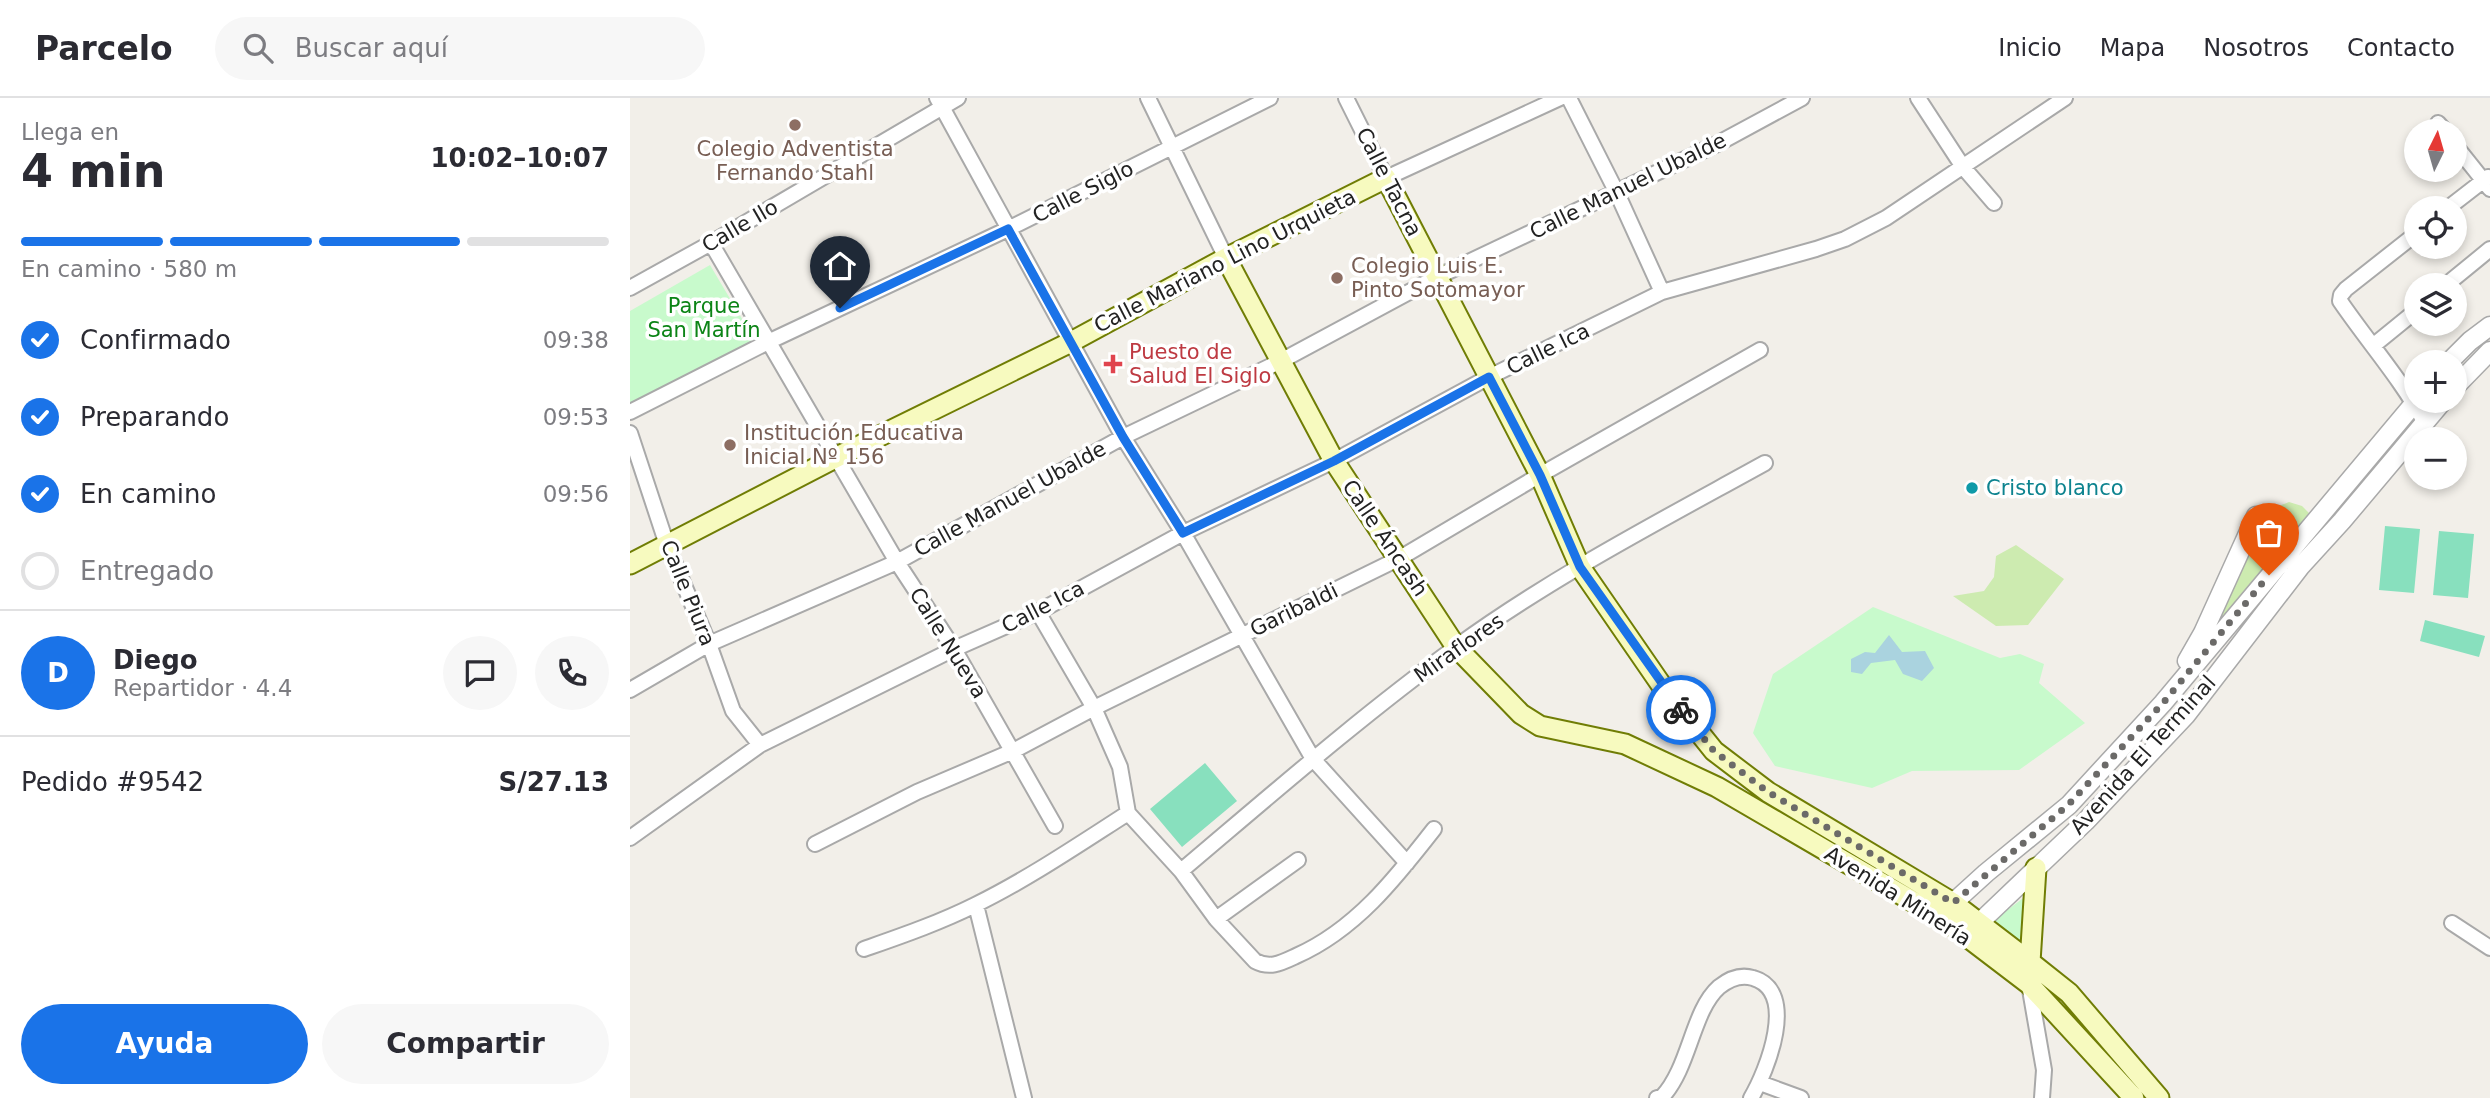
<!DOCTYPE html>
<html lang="es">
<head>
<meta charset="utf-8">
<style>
  body { margin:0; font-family:"DejaVu Sans",sans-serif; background:#f7f7f7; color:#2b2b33; height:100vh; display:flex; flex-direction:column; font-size:26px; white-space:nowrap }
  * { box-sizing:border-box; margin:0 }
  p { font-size:23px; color:#7c7c81 }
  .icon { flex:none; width:38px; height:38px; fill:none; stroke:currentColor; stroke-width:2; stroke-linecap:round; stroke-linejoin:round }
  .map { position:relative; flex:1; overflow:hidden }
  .sheet { display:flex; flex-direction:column; background:#fff; width:630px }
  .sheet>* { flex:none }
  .needle { width:46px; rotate:5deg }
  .buttons { position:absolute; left:1774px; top:21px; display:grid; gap:14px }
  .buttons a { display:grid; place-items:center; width:63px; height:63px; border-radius:50%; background:#fff; box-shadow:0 4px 10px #0003; font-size:35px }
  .pin { position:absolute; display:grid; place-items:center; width:60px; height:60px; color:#fff; margin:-72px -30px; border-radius:50% 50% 50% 0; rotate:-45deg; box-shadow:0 0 7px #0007 }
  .pin .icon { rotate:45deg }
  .courier { position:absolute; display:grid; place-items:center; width:70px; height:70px; margin:-35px; border:5px solid #1a73e8; border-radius:50%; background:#fff; color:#222; box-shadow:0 2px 9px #0007 }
  .headline em { font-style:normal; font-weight:800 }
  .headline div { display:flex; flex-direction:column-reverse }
  .headline { display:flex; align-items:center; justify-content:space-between; height:119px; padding:0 21px }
  h1 { font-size:46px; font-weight:800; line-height:52px }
  .bar { display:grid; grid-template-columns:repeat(4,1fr); gap:10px 7px; align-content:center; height:84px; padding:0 21px }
  .bar i { height:9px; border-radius:5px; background:#e1e1e2 }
  .bar .on { background:#1a73e8 }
  .bar p { grid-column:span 4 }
  .line { display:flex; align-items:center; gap:18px; padding:0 21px; border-top:2px solid #e1e1e2 }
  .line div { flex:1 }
  .round { display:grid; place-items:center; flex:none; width:74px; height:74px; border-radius:37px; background:#f7f7f7 }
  ol { padding:0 21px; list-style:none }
  li { display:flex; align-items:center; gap:21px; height:77px }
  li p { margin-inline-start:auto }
  li .icon { padding:7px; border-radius:50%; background:#1a73e8; color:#fff; stroke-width:4 }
  li:last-child { color:#7c7c81 }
  li i { width:38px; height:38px; border:4px solid #e1e1e2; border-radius:50% }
  .primary-button { display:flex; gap:14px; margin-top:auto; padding:14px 21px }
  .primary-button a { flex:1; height:80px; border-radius:42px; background:#1a73e8; color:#fff; font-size:28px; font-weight:800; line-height:80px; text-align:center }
  .primary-button a+a { background:#f7f7f7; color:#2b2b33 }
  header { display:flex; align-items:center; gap:42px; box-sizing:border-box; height:98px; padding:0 35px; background:#fff; border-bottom:2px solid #e1e1e2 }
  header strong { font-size:33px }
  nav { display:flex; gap:38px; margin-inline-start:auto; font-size:24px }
  .search { width:490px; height:63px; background:#f7f7f7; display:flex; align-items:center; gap:18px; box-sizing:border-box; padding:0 24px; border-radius:38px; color:#7c7c81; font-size:26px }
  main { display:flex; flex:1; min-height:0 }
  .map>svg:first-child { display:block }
  .grass { fill:#cdebb0 }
  .park { fill:#c8facc }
  .pitch { fill:#88e0be }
  .water { fill:#aad3df }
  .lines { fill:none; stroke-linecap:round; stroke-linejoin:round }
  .minor-casing { stroke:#a9a9a9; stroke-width:18 }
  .tertiary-casing { stroke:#a9a9a9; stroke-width:21 }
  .secondary-casing { stroke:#707d05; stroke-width:23 }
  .minor { stroke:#fff; stroke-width:14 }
  .tertiary { stroke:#fff; stroke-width:18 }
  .secondary { stroke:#f7fabf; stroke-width:19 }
  .done { stroke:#6b6a68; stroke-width:7; stroke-dasharray:0 12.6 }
  .route { stroke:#1a73e8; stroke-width:9 }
  .education-dot { fill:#8d6e63; stroke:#fff; stroke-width:2.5 }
  .health-dot { fill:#e0444e; stroke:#fff; stroke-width:2.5 }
  .culture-dot { fill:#0f9aa8; stroke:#fff; stroke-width:2.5 }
  .labels { text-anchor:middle; stroke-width:7; stroke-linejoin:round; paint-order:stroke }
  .education-label { font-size:21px; fill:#785e54; stroke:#fff; text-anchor:start }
  .street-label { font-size:21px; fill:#222; stroke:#fff }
  .park-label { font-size:21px; fill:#0c8416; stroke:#fff }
  .health-label { font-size:21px; fill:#be3a42; stroke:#fff; text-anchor:start }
  .culture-label { font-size:21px; fill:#0d838f; stroke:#fff; text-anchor:start }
</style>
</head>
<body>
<header>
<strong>Parcelo</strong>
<div class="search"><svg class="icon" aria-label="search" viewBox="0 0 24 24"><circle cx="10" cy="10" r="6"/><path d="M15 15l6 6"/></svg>Buscar aquí</div>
<nav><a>Inicio</a><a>Mapa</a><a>Nosotros</a><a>Contacto</a></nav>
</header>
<main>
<section class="sheet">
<div class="headline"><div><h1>4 min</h1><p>Llega en</p></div><em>10:02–10:07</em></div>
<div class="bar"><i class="on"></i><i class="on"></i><i class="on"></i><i></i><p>En camino · 580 m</p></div>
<ol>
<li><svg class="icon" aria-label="check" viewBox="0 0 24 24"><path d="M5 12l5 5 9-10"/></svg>Confirmado<p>09:38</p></li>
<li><svg class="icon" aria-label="check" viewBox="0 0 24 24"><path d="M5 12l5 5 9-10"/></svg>Preparando<p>09:53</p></li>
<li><svg class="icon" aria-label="check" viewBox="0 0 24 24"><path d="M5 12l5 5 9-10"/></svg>En camino<p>09:56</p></li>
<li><i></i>Entregado</li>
</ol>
<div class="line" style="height:126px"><b class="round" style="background:#1a73e8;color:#fff">D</b><div><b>Diego</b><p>Repartidor · 4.4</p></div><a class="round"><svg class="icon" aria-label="chat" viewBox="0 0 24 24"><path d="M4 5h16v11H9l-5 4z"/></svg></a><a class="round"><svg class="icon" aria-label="phone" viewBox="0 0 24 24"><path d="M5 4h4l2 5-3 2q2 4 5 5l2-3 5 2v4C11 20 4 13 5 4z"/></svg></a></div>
<div class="line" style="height:91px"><div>Pedido #9542</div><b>S/27.13</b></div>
<div class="primary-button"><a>Ayuda</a><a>Compartir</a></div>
</section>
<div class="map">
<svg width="1860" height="1000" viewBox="0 0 1860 1000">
  <rect width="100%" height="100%" fill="#f2efe9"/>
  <path class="grass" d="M1659,404L1672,408L1679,415L1659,441L1651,437L1639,420L1646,409Z
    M1627,446L1642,450L1644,459L1583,534L1621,449Z
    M1386,447L1434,481L1398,527L1366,528L1323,498L1354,493L1364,479L1366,458Z"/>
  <path class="park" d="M80,167L127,246L0,307V213Z
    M1243,509L1370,560L1390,556L1414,566L1409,585L1455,625L1389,672L1282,673L1242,690L1145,668L1123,635L1143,576Z
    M1396,798L1394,851L1360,825Z"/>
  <path class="pitch" d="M1755,428L1790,431L1784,495L1749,492Z
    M1809,433L1844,436L1838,500L1803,497Z
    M1795,522L1855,538L1849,559L1790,543Z
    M575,665L607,703L552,749L520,711Z"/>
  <path class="water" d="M1259,537L1272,554L1295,553L1304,570L1292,583L1273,576L1265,562L1241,565L1232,576L1221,574V561L1235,554L1245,555Z"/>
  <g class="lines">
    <defs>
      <path id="minor" d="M307,0L493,339L553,435L683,661L777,765
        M518,0L596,160
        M716,0L756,80L930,0
        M939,0L987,95L1032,194
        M1288,0L1333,69L1364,105
        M1808,25L1815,33
        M1825,47L1860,91
        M1818,110L1858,79
        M1787,135L1716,191L1711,197L1710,203C1738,244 1771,281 1795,325
        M81,145L267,464L324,551L425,728
        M1816,187L1860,151
        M0,190L81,145L328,0
        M1744,247L1787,212
        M0,314L138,244L378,131L640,0
        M0,335L37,447L79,546L103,613L130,647
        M408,514L464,610L490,669L498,715L551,773L586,821L625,863C640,871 651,865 666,858C725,832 765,781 804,731
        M0,592L79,546L267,464L493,339L649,264L807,179L1087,46L1172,0
        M0,740L130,647L324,551L408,514L553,435L704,363L859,279L1032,194L1186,151L1215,141L1256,120L1435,0
        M185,746L287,694L383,653L464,610L770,460L910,377L1130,252
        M551,773C641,697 730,619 826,549C922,479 1030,423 1135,365
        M346,807L394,1000
        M586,821L668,762
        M1822,825L1860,850
        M234,851C271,838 309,825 345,807C398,781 448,747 498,715
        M1399,886L1414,972L1412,1000
        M1130,985L1171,1000
        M1027,1000L1032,999C1060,969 1062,913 1089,889C1099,881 1110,876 1123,880C1169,893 1137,973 1121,1000"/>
      <path id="tertiary" d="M1819,264L1840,243L1860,228
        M1825,289L1860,253
        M1557,563L1573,535L1626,418
        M1317,818L1323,805L1356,775L1439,707L1533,605L1787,302
        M1343,836L1348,826L1456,723L1556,617L1670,469L1712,423L1813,303"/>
      <path id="secondary" d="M596,160L704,363L826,549L891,616L910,628L995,646L1087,689L1315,822L1399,886L1504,1000
        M0,466L205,360L441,244L596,160L756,80L910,377L950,469L1032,588L1084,653L1138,694L1323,805L1400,864L1439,895L1529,1000
        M1400,864L1406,770"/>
    </defs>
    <use href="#minor" class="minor-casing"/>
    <use href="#tertiary" class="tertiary-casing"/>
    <use href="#secondary" class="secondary-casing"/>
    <use href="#minor" class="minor"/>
    <use href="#tertiary" class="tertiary"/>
    <use href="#secondary" class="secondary"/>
  </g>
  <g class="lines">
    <path class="done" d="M1051,612L1084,653L1138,694L1323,805L1438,707L1533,605L1639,477"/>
    <path class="route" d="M210,210L378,131L493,339L553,435L704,363L859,279L910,377L950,469L1051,612"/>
  </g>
  <g class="education-dot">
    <circle cx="165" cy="27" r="7"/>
    <circle cx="707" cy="180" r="7"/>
    <circle cx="100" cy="347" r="7"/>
  </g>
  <path class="health-dot" d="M479.5 255.5h7v7h7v7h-7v7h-7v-7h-7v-7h7z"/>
  <circle class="culture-dot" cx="1342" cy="390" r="7"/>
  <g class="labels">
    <g class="education-label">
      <text x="165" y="58" text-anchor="middle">Colegio Adventista<tspan x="165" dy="24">Fernando Stahl</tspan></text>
      <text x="721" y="175">Colegio Luis E.<tspan x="721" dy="24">Pinto Sotomayor</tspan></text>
      <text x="114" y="342">Institución Educativa<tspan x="114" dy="24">Inicial Nº 156</tspan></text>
    </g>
    <g class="street-label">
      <text transform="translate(759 84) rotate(63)" y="7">Calle Tacna</text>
      <text transform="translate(998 88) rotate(-26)" y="7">Calle Manuel Ubalde</text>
      <text transform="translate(453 94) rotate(-27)" y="7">Calle Siglo</text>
      <text transform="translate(110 128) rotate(-30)" y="7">Calle Ilo</text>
      <text transform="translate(595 163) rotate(-27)" y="7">Calle Mariano Lino Urquieta</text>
      <text transform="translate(918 251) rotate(-26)" y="7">Calle Ica</text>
      <text transform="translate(380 401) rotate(-29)" y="7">Calle Manuel Ubalde</text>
      <text transform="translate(755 440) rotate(56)" y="7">Calle Áncash</text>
      <text transform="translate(58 495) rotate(68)" y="7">Calle Piura</text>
      <text transform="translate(413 509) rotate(-27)" y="7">Calle Ica</text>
      <text transform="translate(664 512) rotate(-26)" y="7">Garibaldi</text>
      <text transform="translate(318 545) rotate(58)" y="7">Calle Nueva</text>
      <text transform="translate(829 550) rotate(-35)" y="7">Miraflores</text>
      <text transform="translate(1513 657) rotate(-48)" y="7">Avenida El Terminal</text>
      <text transform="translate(1268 798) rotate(32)" y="7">Avenida Minería</text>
    </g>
    <g class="park-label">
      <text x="74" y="215">Parque<tspan x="74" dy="24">San Martín</tspan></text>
    </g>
    <g class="health-label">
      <text x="499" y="261">Puesto de<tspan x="499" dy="24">Salud El Siglo</tspan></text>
    </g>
    <g class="culture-label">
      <text x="1356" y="397">Cristo blanco</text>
    </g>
  </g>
</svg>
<div class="buttons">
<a><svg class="needle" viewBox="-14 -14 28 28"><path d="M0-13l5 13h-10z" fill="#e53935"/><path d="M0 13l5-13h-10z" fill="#7c7c81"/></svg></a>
<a><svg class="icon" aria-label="locate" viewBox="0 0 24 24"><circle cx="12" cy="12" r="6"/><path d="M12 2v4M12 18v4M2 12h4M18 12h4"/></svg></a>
<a><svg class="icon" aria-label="layers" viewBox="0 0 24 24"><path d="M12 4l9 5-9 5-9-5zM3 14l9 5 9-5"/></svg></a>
<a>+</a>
<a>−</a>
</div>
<div class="pin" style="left:1639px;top:477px;background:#ea580c"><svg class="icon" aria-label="bag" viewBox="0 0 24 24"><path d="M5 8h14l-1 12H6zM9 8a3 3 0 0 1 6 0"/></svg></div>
<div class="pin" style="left:210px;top:210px;background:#1f2937"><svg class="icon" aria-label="home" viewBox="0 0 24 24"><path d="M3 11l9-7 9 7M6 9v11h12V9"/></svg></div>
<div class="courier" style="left:1051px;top:612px"><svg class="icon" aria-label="bike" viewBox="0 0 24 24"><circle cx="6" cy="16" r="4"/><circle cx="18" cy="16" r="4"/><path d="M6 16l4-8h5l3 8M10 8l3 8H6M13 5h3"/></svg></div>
</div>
</main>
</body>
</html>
